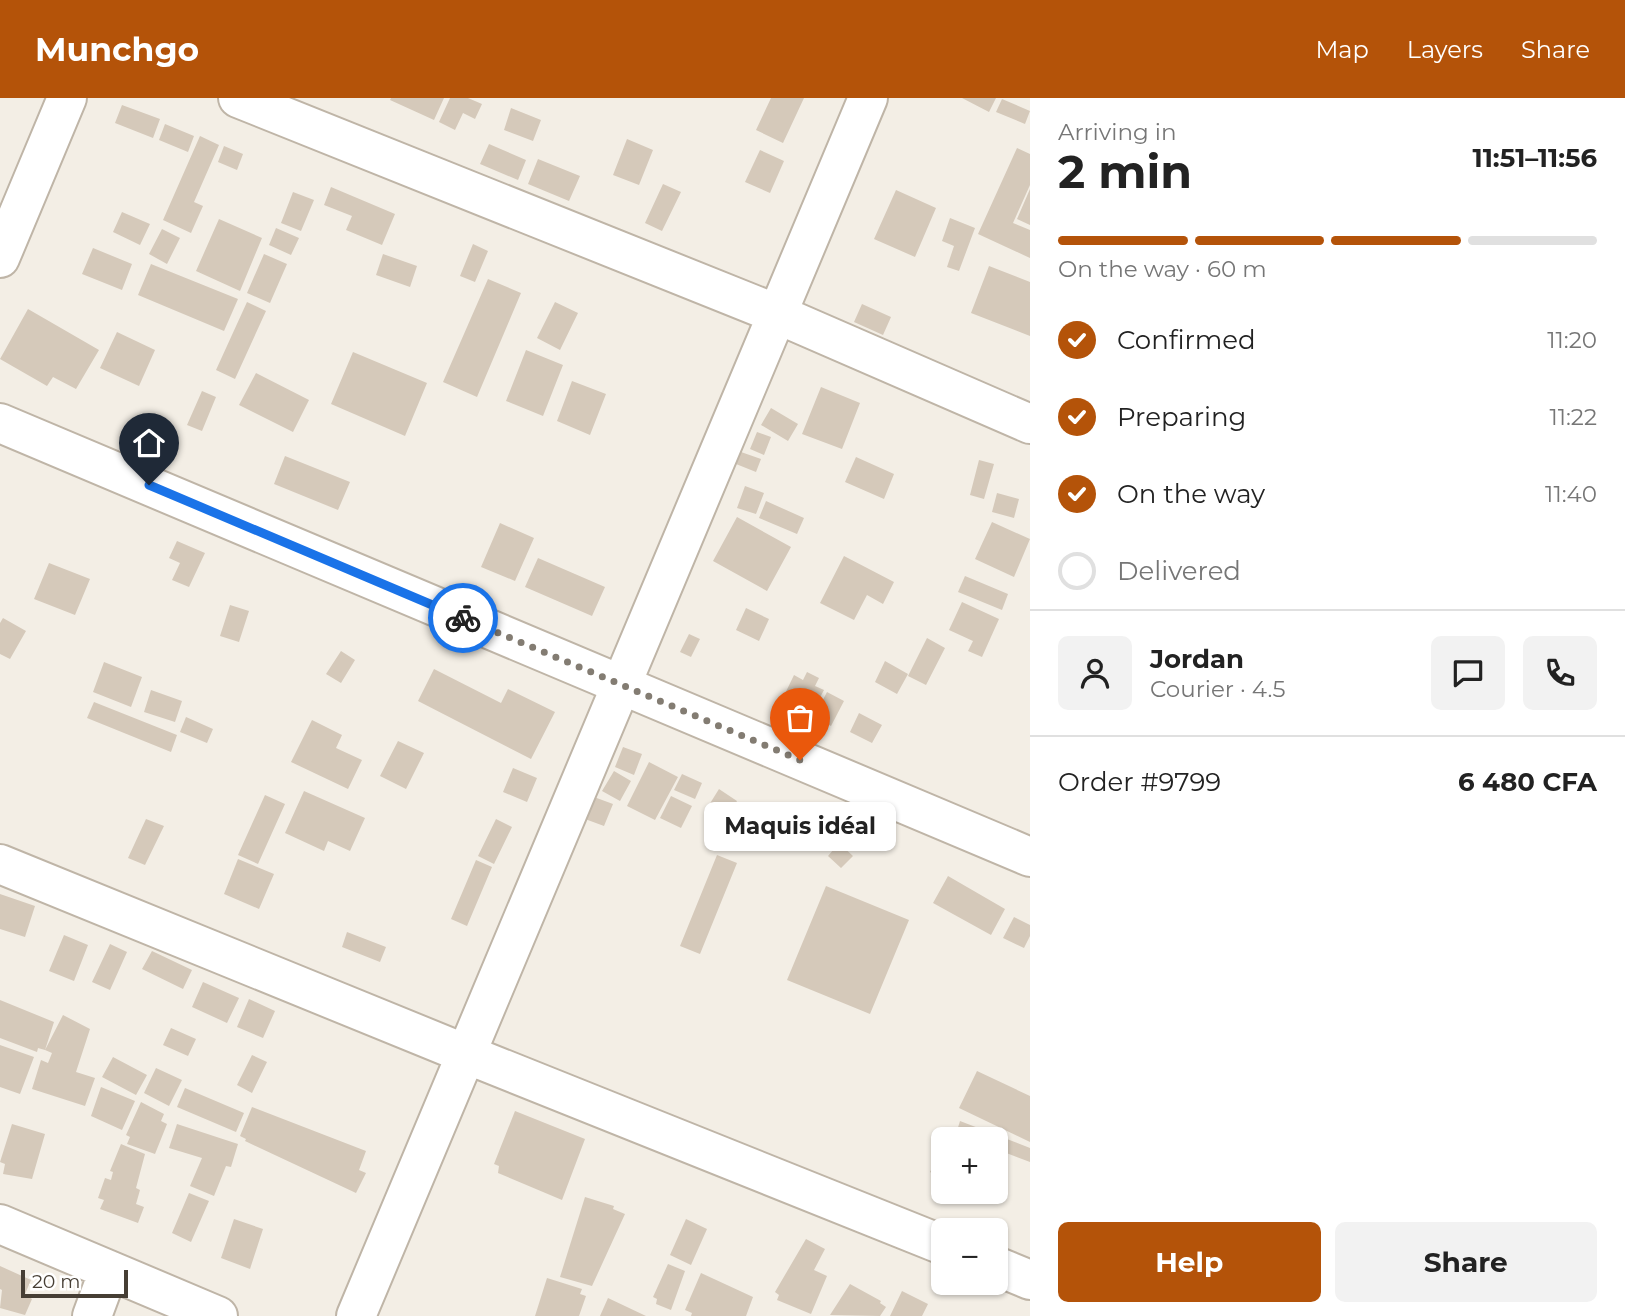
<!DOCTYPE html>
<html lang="en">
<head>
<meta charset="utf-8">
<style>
  body { margin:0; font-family:Montserrat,sans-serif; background:#f2f2f2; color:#222; height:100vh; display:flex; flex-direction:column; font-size:26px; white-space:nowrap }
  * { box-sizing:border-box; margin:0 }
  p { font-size:23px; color:#767676 }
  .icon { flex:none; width:38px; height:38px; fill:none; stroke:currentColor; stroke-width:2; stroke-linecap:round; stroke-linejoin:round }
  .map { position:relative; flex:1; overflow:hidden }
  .details { display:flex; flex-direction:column; background:#fff; width:595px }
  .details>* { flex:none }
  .buttons { position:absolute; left:931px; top:1029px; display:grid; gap:14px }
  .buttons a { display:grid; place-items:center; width:77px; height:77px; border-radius:10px; background:#fff; box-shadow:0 2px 5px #0004; font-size:35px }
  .scale { position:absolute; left:21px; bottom:18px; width:107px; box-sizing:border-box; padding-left:7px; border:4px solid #463e34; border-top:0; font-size:19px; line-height:24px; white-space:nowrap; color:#463e34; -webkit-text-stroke:5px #fff; paint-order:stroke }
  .pin { position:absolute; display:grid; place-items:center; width:60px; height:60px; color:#fff; margin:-72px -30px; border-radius:50% 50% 50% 0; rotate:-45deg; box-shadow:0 0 7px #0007 }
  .pin .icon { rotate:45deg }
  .courier { position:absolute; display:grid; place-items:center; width:70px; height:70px; margin:-35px; border:5px solid #1a73e8; border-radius:50%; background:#fff; color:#222; box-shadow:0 2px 9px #0007 }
  .bubble { position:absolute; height:49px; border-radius:10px; background:#fff; box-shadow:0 2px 5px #0004; font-size:23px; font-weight:700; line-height:49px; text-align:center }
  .overview em { font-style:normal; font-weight:700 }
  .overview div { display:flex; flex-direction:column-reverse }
  .overview { display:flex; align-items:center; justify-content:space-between; height:119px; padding:0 28px }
  h1 { font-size:46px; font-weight:700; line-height:52px }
  .bar { display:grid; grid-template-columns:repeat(4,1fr); gap:10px 7px; align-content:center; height:84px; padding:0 28px }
  .bar i { height:9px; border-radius:5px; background:#e0e0e0 }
  .bar .on { background:#b45309 }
  .bar p { grid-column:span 4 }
  .line { display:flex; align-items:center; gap:18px; padding:0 28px; border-top:2px solid #e0e0e0 }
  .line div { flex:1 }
  .round { display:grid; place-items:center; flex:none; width:74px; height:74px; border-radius:10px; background:#f2f2f2 }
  ol { padding:0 28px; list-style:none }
  li { display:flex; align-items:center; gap:21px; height:77px }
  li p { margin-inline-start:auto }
  li .icon { padding:7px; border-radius:50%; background:#b45309; color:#fff; stroke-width:4 }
  li:last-child { color:#767676 }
  li i { width:38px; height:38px; border:4px solid #e0e0e0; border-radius:50% }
  .button { display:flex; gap:14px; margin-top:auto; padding:14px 28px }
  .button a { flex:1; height:80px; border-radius:10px; background:#b45309; color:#fff; font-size:28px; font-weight:700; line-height:80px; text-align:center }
  .button a+a { background:#f2f2f2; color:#222 }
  header { display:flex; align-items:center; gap:42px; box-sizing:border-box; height:98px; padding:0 35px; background:#b45309; color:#fff }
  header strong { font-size:33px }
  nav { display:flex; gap:38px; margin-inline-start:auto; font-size:24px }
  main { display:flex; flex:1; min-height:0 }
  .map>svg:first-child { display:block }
  .building { fill:#d5c9ba }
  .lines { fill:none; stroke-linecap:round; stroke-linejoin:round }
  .street-casing { stroke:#bfb5a7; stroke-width:42 }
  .street { stroke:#fff; stroke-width:38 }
  .done { stroke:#837c72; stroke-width:7; stroke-dasharray:0 12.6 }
  .route { stroke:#1a73e8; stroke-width:9 }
</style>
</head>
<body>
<header>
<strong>Munchgo</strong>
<nav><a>Map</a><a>Layers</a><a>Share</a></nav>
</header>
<main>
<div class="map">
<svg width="1030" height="1218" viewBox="0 0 1030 1218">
  <rect width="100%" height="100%" fill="#f3eee5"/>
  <path class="building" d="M391,0H444L434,22L390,2Z
    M450,0H468L482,6L475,21L463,15L455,32L439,24Z
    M771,0H804L783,45L756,32Z
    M962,0H996L989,14Z
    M1002,1L1030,13L1025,26L996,14Z
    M122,7L160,21L153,40L115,25Z
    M511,10L541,22L533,43L504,32Z
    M165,26L194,38L188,54L159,42Z
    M200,38L219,47L194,104L203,108L191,135L163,122Z
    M627,41L653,52L639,87L613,77Z
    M489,46L526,62L518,82L480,66Z
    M224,48L243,56L237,72L218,64Z
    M1017,50L1030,56V87L1013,125L1030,132V160L978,136Z
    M760,52L784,63L770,95L745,84Z
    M538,61L580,78L569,103L528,86Z
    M663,86L681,94L662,133L645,125Z
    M331,89L395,116L382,147L346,132L352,118L324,107Z
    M1030,91V127L1017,121Z
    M896,92L936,110L915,159L874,141Z
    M293,94L314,102L301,133L281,125Z
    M122,114L150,126L140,147L113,134Z
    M950,120L975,130L959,173L947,169L954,148L942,143Z
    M219,121L262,140L240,193L196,173Z
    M276,130L299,140L291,157L269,147Z
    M162,131L180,140L167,166L149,156Z
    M473,146L488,153L475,184L460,178Z
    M93,150L132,166L122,192L82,176Z
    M264,156L287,166L270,205L247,195Z
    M383,156L417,168L410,189L376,177Z
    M151,166L238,201L224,233L138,197Z
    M989,168L1030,184V238L971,215Z
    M488,181L521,195L477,299L443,284Z
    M247,204L266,213L235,281L216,272Z
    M555,204L578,215L560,252L537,240Z
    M862,206L891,219L883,237L854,224Z
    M28,211L99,252L76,291L53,279L47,288L0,261Z
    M117,234L155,252L139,288L100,270Z
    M526,252L563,267L543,318L506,303Z
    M353,254L427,285L405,338L331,306Z
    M256,275L309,302L293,334L239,307Z
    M572,283L606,296L590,337L557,323Z
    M821,289L860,305L842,351L802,336Z
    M202,293L216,299L202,333L187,327Z
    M771,310L798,326L788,343L761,327Z
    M757,334L771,339L764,357L750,351Z
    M741,354L761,361L756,374L736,366Z
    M285,358L350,384L338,412L274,386Z
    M856,359L894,376L884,401L845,384Z
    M979,362L994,366L984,401L970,397Z
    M745,388L764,395L756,416L737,410Z
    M997,395L1019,401L1014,420L992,414Z
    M766,403L804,420L797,436L759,420Z
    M737,419L791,449L767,493L713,463Z
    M992,424L1030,441L1014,479L975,461Z
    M500,425L534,440L515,483L481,469Z
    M177,443L205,455L189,489L172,482L180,465L169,460Z
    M844,458L894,484L883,506L867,497L854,522L820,505Z
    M538,460L605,489L592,518L525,489Z
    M49,465L90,481L75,517L34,501Z
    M965,478L1008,496L1002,512L958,494Z
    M962,504L999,521L982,559L968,553L973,543L949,532Z
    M230,507L249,513L239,544L220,538Z
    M746,510L769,521L759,543L736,532Z
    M3,520L26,533L10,561L0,556V525Z
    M689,536L700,541L691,559L680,554Z
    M927,540L945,550L926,587L908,578Z
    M341,553L355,562L341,585L326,576Z
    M885,563L908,576L897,596L875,584Z
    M104,564L142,579L131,609L93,594Z
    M434,571L501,605L508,591L555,614L531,661L418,603Z
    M807,574L819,580L815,588L824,592L809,620L780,606L794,577L803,582Z
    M151,592L182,603L175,624L144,614Z
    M827,594L844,603L831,628L814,619Z
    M94,604L177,637L171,654L87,620Z
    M859,615L882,627L872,645L850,634Z
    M186,619L213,631L207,645L180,634Z
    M312,622L342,637L336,650L362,662L348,691L291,664Z
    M398,643L424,655L406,691L380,678Z
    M623,649L642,656L634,677L615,669Z
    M649,664L678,679L655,722L627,708Z
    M513,670L537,680L527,704L503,694Z
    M614,673L631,683L620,703L602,693Z
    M682,676L702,685L695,701L674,692Z
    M719,691L737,703L728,719L709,707Z
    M304,693L365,720L350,753L328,743L324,753L285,735Z
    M265,697L285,706L258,766L238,757Z
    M671,698L692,708L681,730L660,720Z
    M594,699L613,706L604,728L585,721Z
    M146,721L164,728L145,767L128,760Z
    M496,721L512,729L494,766L478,758Z
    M839,745L853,758L841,770L828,758Z
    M717,757L737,765L700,856L680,848Z
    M238,761L274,776L259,811L224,796Z
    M476,762L492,769L467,828L451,821Z
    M948,778L1005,811L991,837L933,805Z
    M826,788L909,822L870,916L787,882Z
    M0,796L35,808L25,839L0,831Z
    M1014,819L1030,827V838L1024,850L1003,840Z
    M347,834L386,849L380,864L342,849Z
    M64,837L88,847L74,883L49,873Z
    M110,846L127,854L110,892L92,884Z
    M152,853L192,872L183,891L142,871Z
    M203,884L239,900L227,925L192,909Z
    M249,901L275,913L263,940L237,929Z
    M0,902L54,924L45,952L38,950L37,954L0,940Z
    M63,917L90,931L76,974L95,980L85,1008L32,991L41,962L48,965L52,955L45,952Z
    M171,930L196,941L188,958L163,947Z
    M0,947L34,959L20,996L0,989Z
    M252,957L267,964L252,995L237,987Z
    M113,959L147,977L136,997L102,979Z
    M156,970L182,982L169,1008L144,995Z
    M977,973L1030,998V1044L959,1010Z
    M101,989L135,1003L122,1032L91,1018Z
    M185,990L244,1015L236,1034L177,1009Z
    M141,1004L164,1016L161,1023L167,1026L155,1056L127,1046L130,1039L126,1037Z
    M252,1009L366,1053L359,1072L366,1075L356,1095L245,1043L246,1041L240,1038Z
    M515,1013L585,1041L562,1102L498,1075L499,1068L494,1066Z
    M960,1023L1030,1050V1064L996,1051V1041H971L956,1036Z
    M12,1026L45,1036L32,1081L3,1076L5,1066L0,1064Z
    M177,1026L238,1046L231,1069L226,1068L214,1098L190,1088L202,1060L169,1050Z
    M121,1046L145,1056L136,1090L140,1092L136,1106L144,1109L138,1125L100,1111L104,1102L98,1100L105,1080L111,1082L113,1074L110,1073Z
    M943,1049V1082L930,1074Z
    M189,1095L209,1103L191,1144L172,1135Z
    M585,1099L614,1108L613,1111L625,1116L592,1188L560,1179Z
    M234,1121L263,1131L250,1171L221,1160Z
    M686,1121L707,1131L691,1167L670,1157Z
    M806,1141L825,1151L814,1172L827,1178L811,1216L777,1202L779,1197L775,1194Z
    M668,1166L685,1173L671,1212L656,1206L657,1201L653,1199Z
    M0,1168L31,1182L25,1196L32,1201L25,1217L0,1210L2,1192L0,1191Z
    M701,1175L753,1199L746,1218H691L692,1215L685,1212Z
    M547,1180L582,1191L580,1196L586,1198L579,1218H535Z
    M850,1186L881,1203L880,1205L886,1209L880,1218L830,1217Z
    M902,1193L928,1206L922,1218H890Z
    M608,1200L646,1218H600Z"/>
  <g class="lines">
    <defs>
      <path id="street" d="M238,0L777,216L1030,326
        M0,160L67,0
        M0,325L1030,759
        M0,766L466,956L943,1147
        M0,1126L218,1218
        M996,1168L1030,1182
        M92,1218L109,1172
        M356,1218L868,0"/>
    </defs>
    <use href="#street" class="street-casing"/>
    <use href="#street" class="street"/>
  </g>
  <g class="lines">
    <path class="done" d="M463,520L800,662"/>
    <path class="route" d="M149,387L463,520"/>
  </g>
</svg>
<div class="buttons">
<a>+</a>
<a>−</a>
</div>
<div class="scale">20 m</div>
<div class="pin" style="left:800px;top:662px;background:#ea580c"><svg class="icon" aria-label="bag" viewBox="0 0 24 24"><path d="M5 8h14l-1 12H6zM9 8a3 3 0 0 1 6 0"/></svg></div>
<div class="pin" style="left:149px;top:387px;background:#1f2937"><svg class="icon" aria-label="home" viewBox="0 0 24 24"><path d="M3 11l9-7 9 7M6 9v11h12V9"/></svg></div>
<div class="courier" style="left:463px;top:520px"><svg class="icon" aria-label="bike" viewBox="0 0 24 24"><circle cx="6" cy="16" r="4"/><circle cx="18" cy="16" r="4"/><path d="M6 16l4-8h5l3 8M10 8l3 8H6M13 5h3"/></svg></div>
<div class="bubble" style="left:704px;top:704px;width:192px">Maquis idéal</div>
</div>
<section class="details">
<div class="overview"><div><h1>2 min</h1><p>Arriving in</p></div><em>11:51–11:56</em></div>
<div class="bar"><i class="on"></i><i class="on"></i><i class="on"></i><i></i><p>On the way · 60 m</p></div>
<ol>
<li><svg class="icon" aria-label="check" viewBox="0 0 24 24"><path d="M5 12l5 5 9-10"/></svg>Confirmed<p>11:20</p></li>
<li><svg class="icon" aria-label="check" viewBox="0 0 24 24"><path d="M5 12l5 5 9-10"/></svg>Preparing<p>11:22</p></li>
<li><svg class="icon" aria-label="check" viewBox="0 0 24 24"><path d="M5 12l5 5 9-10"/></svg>On the way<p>11:40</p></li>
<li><i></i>Delivered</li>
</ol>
<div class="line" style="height:126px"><a class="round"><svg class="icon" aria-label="person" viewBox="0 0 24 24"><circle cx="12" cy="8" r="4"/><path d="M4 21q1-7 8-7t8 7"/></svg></a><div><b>Jordan</b><p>Courier · 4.5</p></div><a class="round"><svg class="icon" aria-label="chat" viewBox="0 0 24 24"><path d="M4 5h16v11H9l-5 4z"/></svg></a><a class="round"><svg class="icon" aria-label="phone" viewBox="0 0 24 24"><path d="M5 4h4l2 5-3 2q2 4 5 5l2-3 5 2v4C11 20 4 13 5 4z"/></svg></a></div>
<div class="line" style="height:91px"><div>Order #9799</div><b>6 480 CFA</b></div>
<div class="button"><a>Help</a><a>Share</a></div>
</section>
</main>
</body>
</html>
